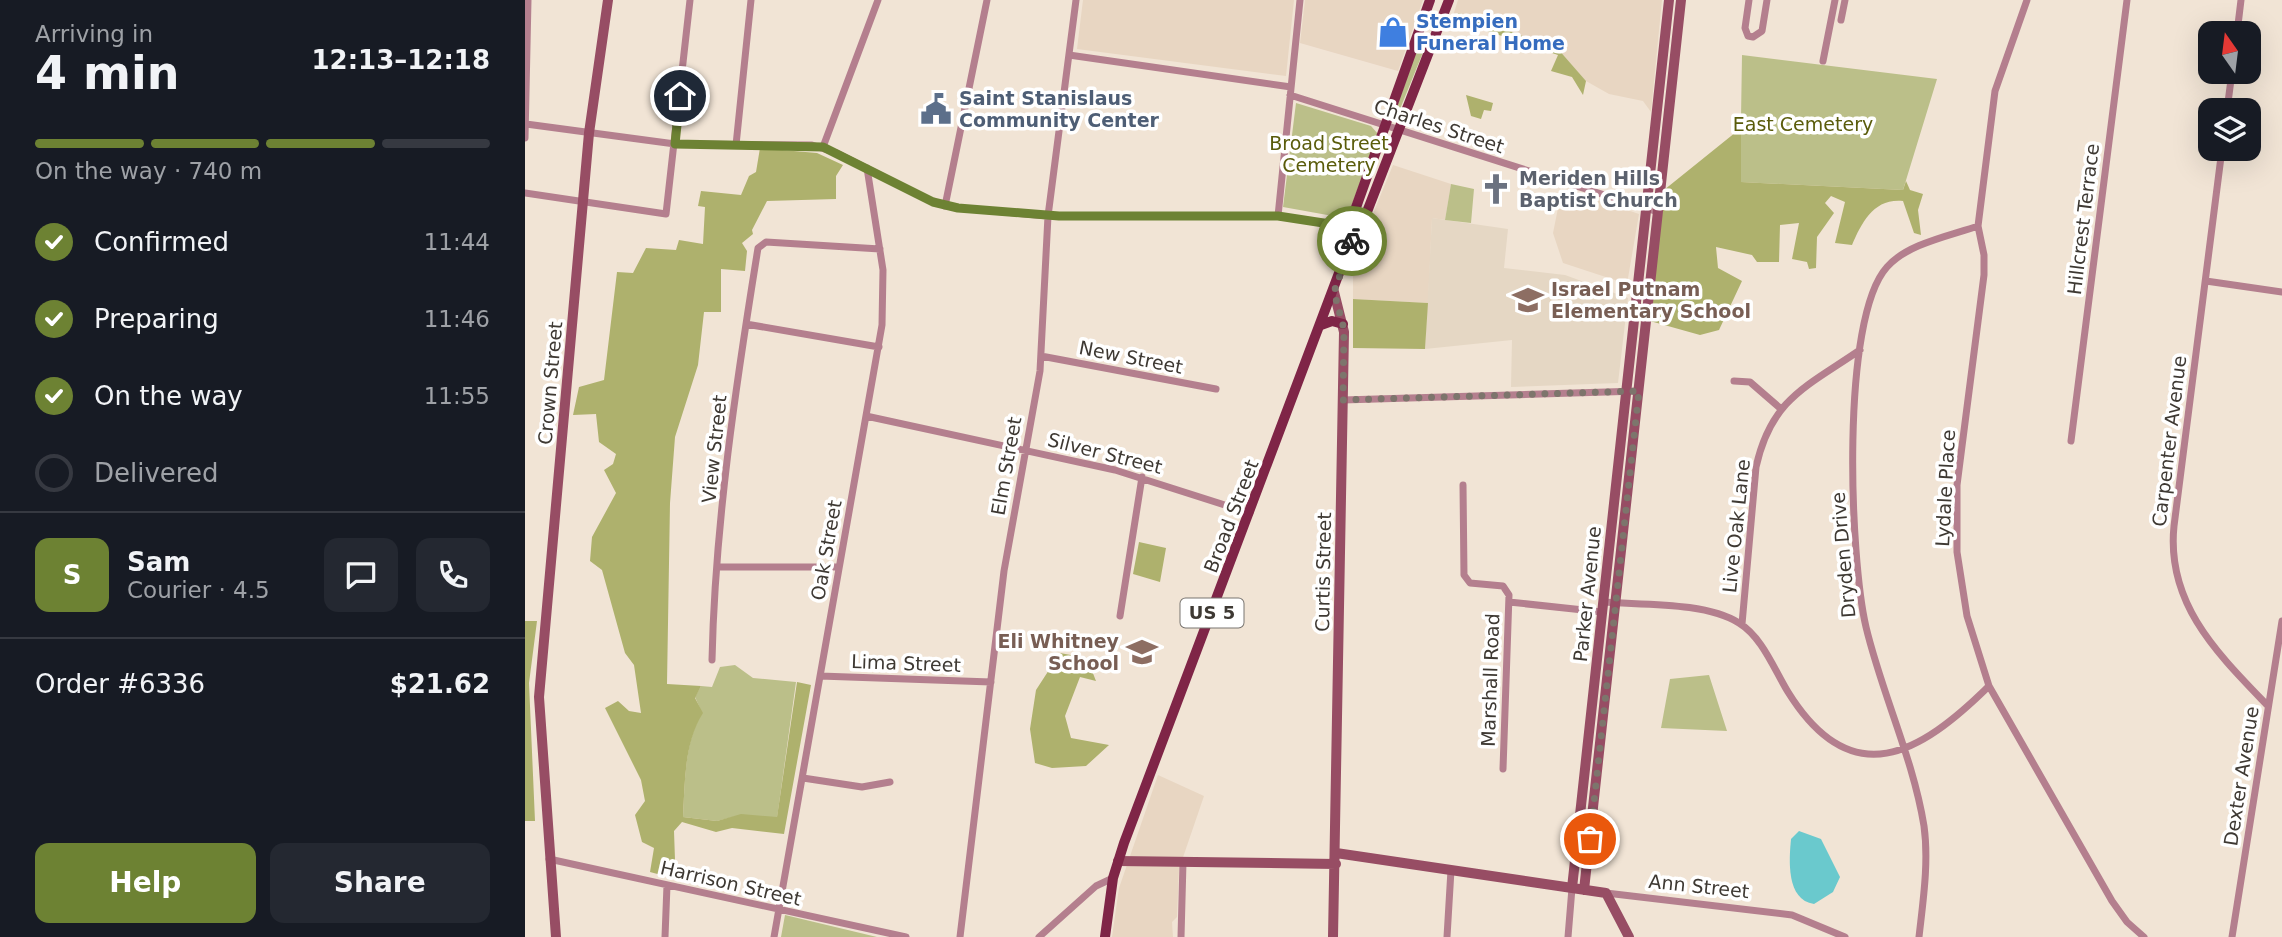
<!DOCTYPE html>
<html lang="en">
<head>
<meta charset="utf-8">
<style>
  body { margin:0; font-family:"DejaVu Sans",sans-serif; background:#242831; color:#f1f3f6; height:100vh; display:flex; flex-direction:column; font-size:26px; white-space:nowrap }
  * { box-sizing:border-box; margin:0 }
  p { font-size:23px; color:#9ea1a6 }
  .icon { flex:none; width:38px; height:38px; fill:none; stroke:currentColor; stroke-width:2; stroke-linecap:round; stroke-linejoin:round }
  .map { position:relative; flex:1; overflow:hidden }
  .details { display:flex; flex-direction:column; background:#171b24; width:525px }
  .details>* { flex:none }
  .needle { width:46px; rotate:346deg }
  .controls { position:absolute; left:1673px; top:21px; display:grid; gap:14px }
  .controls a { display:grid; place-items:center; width:63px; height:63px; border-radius:14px; background:#171b24; box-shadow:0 7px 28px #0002; font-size:35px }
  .pin { position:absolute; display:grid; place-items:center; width:60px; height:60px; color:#fff; margin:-30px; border:4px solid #fff; border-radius:50%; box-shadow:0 2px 7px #0007 }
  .courier { position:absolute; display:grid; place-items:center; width:70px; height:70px; margin:-35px; border:5px solid #6d8233; border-radius:50%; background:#fff; color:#222; box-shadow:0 2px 9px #0007 }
  .overview em { font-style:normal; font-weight:700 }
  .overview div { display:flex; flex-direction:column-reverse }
  .overview { display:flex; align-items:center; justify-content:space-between; height:119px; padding:0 35px }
  h1 { font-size:46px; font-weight:700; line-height:52px }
  .bar { display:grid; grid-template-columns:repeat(4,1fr); gap:10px 7px; align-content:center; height:84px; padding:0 35px }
  .bar i { height:9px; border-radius:5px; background:#363941 }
  .bar .selected { background:#6d8233 }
  .bar p { grid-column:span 4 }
  .line { display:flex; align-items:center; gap:18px; padding:0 35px; border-top:2px solid #363941 }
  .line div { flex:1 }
  .round { display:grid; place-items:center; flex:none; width:74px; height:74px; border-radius:14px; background:#242831 }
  ol { padding:0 35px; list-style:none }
  li { display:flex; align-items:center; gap:21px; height:77px }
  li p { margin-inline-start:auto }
  li .icon { padding:7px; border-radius:50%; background:#6d8233; color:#fff; stroke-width:4 }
  li:last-child { color:#9ea1a6 }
  li i { width:38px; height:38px; border:4px solid #363941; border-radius:50% }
  .button { display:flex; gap:14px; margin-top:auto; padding:14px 35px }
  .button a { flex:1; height:80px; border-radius:14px; background:#6d8233; color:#fff; font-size:28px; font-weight:700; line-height:80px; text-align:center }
  .button a+a { background:#242831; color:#f1f3f6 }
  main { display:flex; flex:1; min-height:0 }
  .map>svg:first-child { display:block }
  .built { fill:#e8d6c2 }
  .education { fill:#e5d7c4 }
  .green { fill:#bbbf89 }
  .forest { fill:#aeb16d }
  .water { fill:#6ac9cd }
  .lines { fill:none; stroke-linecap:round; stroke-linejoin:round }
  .street { stroke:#b47f8e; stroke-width:7 }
  .secondary { stroke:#974d64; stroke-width:10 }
  .primary { stroke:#7f2547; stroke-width:10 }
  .done { stroke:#7d756c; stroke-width:7; stroke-dasharray:0 12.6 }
  .route { stroke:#6d8233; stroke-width:9 }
  .labels { text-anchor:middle; stroke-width:7; stroke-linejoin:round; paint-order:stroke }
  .shield { fill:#fff; stroke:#787470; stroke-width:2 }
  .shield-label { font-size:18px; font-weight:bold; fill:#3e3933 }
  .shop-label { font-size:19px; font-weight:bold; fill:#366cbe; stroke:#fff; text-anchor:start }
  .service-label { font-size:19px; font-weight:bold; fill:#4e5e75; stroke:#fff; text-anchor:start }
  .park-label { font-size:19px; fill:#5a5c0b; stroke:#fff }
  .street-label { font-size:19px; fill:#3e3933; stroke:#fff }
  .worship-label { font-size:19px; font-weight:bold; fill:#5b616d; stroke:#fff; text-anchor:start }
  .education-label { font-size:19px; font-weight:bold; fill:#785e54; stroke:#fff; text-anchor:start }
</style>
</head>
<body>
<main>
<section class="details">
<div class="overview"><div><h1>4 min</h1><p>Arriving in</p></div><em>12:13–12:18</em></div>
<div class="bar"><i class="selected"></i><i class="selected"></i><i class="selected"></i><i></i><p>On the way · 740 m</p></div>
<ol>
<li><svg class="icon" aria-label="check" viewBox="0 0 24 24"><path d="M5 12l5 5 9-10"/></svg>Confirmed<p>11:44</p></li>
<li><svg class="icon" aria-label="check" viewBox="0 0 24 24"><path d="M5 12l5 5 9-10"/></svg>Preparing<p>11:46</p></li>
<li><svg class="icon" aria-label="check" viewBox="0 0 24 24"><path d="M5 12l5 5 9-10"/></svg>On the way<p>11:55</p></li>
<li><i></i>Delivered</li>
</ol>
<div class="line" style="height:126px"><b class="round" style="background:#6d8233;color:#fff">S</b><div><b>Sam</b><p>Courier · 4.5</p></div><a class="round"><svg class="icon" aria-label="chat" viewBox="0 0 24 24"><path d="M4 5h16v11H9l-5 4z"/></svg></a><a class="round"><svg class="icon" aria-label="phone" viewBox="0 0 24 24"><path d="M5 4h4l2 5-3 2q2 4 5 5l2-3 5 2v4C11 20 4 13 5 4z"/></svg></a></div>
<div class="line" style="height:91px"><div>Order #6336</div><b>$21.62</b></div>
<div class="button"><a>Help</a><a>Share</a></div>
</section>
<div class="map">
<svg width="1757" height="937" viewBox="0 0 1757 937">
  <rect width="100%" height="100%" fill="#f1e4d5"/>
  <path class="built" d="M558,0H769L761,76L552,49Z
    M780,0H898L873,71L775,43Z
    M933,0H1137L1126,112L1118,101L1084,94L1061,81L1033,49L940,15L931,13L927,19Z
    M868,165L926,184L920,220L907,218L903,303L828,299V262Z
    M1037,188L1114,214L1102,284L1038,263L1028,233Z
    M633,775L679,796L654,869L652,917L647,922L648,937H587L594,888Z"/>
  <path class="education" d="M907,218L983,229L979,268L1040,275L1103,298L1093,383L986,387L987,340L900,349Z"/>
  <path class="green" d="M901,36L903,40L873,114L870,112L896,38Z
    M1217,55L1412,79L1378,190L1215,182Z
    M771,103L846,126L853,134L823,215L819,218L758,207Z
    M926,184L949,189L946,223L920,220Z
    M210,665L228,678L271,682L252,818L216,815L192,821L158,817C160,782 159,743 177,713L170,697L176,686L187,687L195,667Z
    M1184,675L1202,731L1136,728L1145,679Z
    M260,915L352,937H256Z"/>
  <path class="forest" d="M934,13L1033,49L1061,81L1058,95L1047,77L1026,71L1033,55L927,19Z
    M941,95L968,103L966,111L959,110L956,119L946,116Z
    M1216,128V182L1378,190L1381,181L1385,190L1398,194L1393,210L1396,235L1389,233L1378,201C1349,198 1337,222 1327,245L1310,243L1320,202L1306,196L1300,203L1309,213L1292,237L1291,268L1284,269L1282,262L1267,259L1274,223L1255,225L1254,262H1232L1227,255L1191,247L1193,268L1217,281L1194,330L1175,335L1125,321L1139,190Z
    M235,148L292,153L318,165L311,176V199L242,201L227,230L228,234L217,243L222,251L220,271L196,269V312H179L173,365L150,437L145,503L142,684L176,686L170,698L178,713C159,743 160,782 158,817L192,821L216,814L252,817L272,682L286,685L259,834L207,828L191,832L157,822L149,831L150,860L140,862V876L125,872L129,848L117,842L110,815L120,801L116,780L80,708L93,701L104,711L116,713L109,665L100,653L77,570L65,561L67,537L91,493L79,470L88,464L91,454L74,442L71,414L48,415L54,387L79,380L92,272L108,273L121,248L151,250L154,240L178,244L180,207L173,206L176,191L216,195L224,176L231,172Z
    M828,299L903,303L900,349L828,348Z
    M614,542L641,548L635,582L608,574Z
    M0,621H12L4,683L10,821H0Z
    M535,653L562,658L571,681L555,677L540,716L546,738L584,745L561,766L527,768L510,763L505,729L511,690Z"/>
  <path class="water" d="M1274,831L1296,839L1315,877L1308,892L1289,904C1261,900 1264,860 1266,839Z"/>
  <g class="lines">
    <path class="street" d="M1224,0L1220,28L1223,36L1228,37L1237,31L1242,0
      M1502,0L1470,91L1453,226L1459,255V275L1432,485V552L1442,616L1464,686L1587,901L1602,922L1619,937
      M1316,20L1320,0
      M1712,33L1716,0
      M544,55L766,87
      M1298,61L1310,0
      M765,95L1133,212
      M1702,110L1707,72
      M1,124L150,144L287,145L312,153L408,202L433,208L523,216H753L831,228
      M0,138L3,0
      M211,145L226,0
      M298,147L353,0
      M1697,149L1649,526C1641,604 1693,654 1743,706
      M0,193L141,214L165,0
      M420,206L462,0
      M753,216L775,0
      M1681,281L1757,292
      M221,324L354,347
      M516,356L691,389
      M1209,381L1225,382L1255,408
      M818,400L1114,391
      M341,416L590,470L725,513
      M1546,441L1602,0
      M938,485L939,575L945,583L978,586L984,595L978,769
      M192,567H314
      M984,602L1077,612
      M1078,602C1118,605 1181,602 1214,623C1237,637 1249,669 1263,692C1327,795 1395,754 1464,686
      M595,616L617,477
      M1217,624L1231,467C1246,399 1281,387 1335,350
      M187,660C190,523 211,384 233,248L241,242L355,249
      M295,676L466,682
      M278,778L337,787L365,782
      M24,859L381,937
      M1081,893L1267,915L1320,937
      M140,937L142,885
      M249,937L357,325L358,270L342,168
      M435,937L479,571L515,371L523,216L551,0
      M514,937L571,886L588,878
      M656,937L658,862
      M922,937L926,870
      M1043,937L1047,888
      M1394,937C1398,901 1404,862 1399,826C1388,758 1357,694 1341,627C1325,559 1315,319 1362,267C1382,244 1424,236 1453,226
      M1707,937L1757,621"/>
    <path class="secondary" d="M811,853L1081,893L1104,937
      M593,861L811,864
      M1047,888L1144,0
      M1059,890L1156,0
      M31,937L14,697L64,133L83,0
      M808,937L819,332L809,292"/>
    <path class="primary" d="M831,228L829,213L905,0
      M796,325L807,321L818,324
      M580,937L588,878L599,843L831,228L840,217L924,0"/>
  </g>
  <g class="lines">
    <path class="done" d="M827,241L809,292L819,329L818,400L1114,391L1065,839"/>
    <path class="route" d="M155,96L150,144L298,147L408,202L433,208L534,216H753L831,228L827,241"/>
  </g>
  <defs>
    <symbol id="shop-bare" viewBox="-9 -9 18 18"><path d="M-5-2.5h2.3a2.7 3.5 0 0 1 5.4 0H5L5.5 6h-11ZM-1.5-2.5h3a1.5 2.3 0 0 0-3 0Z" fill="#3f7fe0" stroke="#fff" stroke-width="2.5" paint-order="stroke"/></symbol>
    <symbol id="civic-bare" viewBox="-9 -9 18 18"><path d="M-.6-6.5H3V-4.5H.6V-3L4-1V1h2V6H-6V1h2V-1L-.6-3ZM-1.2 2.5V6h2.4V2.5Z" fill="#5c6f8a" stroke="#fff" stroke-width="2.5" paint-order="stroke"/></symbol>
    <symbol id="church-bare" viewBox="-9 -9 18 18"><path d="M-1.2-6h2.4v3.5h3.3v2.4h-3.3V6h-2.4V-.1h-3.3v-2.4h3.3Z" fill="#6b7280" stroke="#fff" stroke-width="2.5" paint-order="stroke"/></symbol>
    <symbol id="school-bare" viewBox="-9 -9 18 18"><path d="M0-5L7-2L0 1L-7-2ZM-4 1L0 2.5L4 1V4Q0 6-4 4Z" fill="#8d6e63" stroke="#fff" stroke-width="2.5" paint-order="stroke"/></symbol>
  </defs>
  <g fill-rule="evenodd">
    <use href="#shop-bare" x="846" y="10" width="44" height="44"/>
    <use href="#civic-bare" x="389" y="87" width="44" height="44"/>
    <use href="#church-bare" x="949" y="167" width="44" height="44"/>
    <use href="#school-bare" x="981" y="278" width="44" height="44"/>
    <use href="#school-bare" x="595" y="630" width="44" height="44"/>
  </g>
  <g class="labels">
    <rect class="shield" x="655.5" y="598.5" width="63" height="29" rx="5"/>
    <g class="shield-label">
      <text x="687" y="619">US 5</text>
    </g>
    <g class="shop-label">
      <text x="891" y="28">Stempien<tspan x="891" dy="22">Funeral Home</tspan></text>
    </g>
    <g class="service-label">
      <text x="434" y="105">Saint Stanislaus<tspan x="434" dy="22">Community Center</tspan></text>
    </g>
    <g class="park-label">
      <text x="1278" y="131">East Cemetery</text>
      <text x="804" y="150">Broad Street<tspan x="804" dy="22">Cemetery</tspan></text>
    </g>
    <g class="street-label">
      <text transform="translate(914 126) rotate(18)" y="7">Charles Street</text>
      <text transform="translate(1558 219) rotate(-83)" y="7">Hillcrest Terrace</text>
      <text transform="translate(606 357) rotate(11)" y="7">New Street</text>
      <text transform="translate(25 383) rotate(-85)" y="7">Crown Street</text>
      <text transform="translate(1644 441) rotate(-83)" y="7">Carpenter Avenue</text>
      <text transform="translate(189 449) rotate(-84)" y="7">View Street</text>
      <text transform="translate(580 453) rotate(14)" y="7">Silver Street</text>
      <text transform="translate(481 466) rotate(-80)" y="7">Elm Street</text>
      <text transform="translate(1420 488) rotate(-87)" y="7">Lydale Place</text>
      <text transform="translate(706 516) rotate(-69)" y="7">Broad Street</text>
      <text transform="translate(1211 526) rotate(-84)" y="7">Live Oak Lane</text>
      <text transform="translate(301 550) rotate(-80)" y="7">Oak Street</text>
      <text transform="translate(1318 555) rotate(-95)" y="7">Dryden Drive</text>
      <text transform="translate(798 572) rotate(-89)" y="7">Curtis Street</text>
      <text transform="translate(1062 594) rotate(-84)" y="7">Parker Avenue</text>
      <text transform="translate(381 663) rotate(2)" y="7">Lima Street</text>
      <text transform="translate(965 680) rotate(-88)" y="7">Marshall Road</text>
      <text transform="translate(1716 776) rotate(-81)" y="7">Dexter Avenue</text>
      <text transform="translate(206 883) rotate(13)" y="7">Harrison Street</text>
      <text transform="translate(1174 886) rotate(6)" y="7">Ann Street</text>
    </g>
    <g class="worship-label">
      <text x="994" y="185">Meriden Hills<tspan x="994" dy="22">Baptist Church</tspan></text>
    </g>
    <g class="education-label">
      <text x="1026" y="296">Israel Putnam<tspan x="1026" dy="22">Elementary School</tspan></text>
      <text x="594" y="648" text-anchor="end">Eli Whitney<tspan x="594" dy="22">School</tspan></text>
    </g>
  </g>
</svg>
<div class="controls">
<a><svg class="needle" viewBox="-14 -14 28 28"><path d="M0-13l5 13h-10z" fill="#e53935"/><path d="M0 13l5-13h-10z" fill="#9ea1a6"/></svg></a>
<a><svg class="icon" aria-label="layers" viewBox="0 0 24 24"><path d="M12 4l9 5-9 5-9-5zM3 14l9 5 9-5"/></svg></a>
</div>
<div class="pin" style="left:1065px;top:839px;background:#ea580c"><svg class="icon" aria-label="bag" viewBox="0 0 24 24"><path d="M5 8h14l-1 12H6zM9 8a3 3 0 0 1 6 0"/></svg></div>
<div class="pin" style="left:155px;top:96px;background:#1f2937"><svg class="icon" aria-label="home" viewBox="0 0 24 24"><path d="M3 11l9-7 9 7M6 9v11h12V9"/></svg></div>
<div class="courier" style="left:827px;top:241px"><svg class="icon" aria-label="bike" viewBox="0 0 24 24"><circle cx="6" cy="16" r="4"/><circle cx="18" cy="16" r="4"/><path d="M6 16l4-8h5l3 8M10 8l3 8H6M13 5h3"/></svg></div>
</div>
</main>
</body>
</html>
